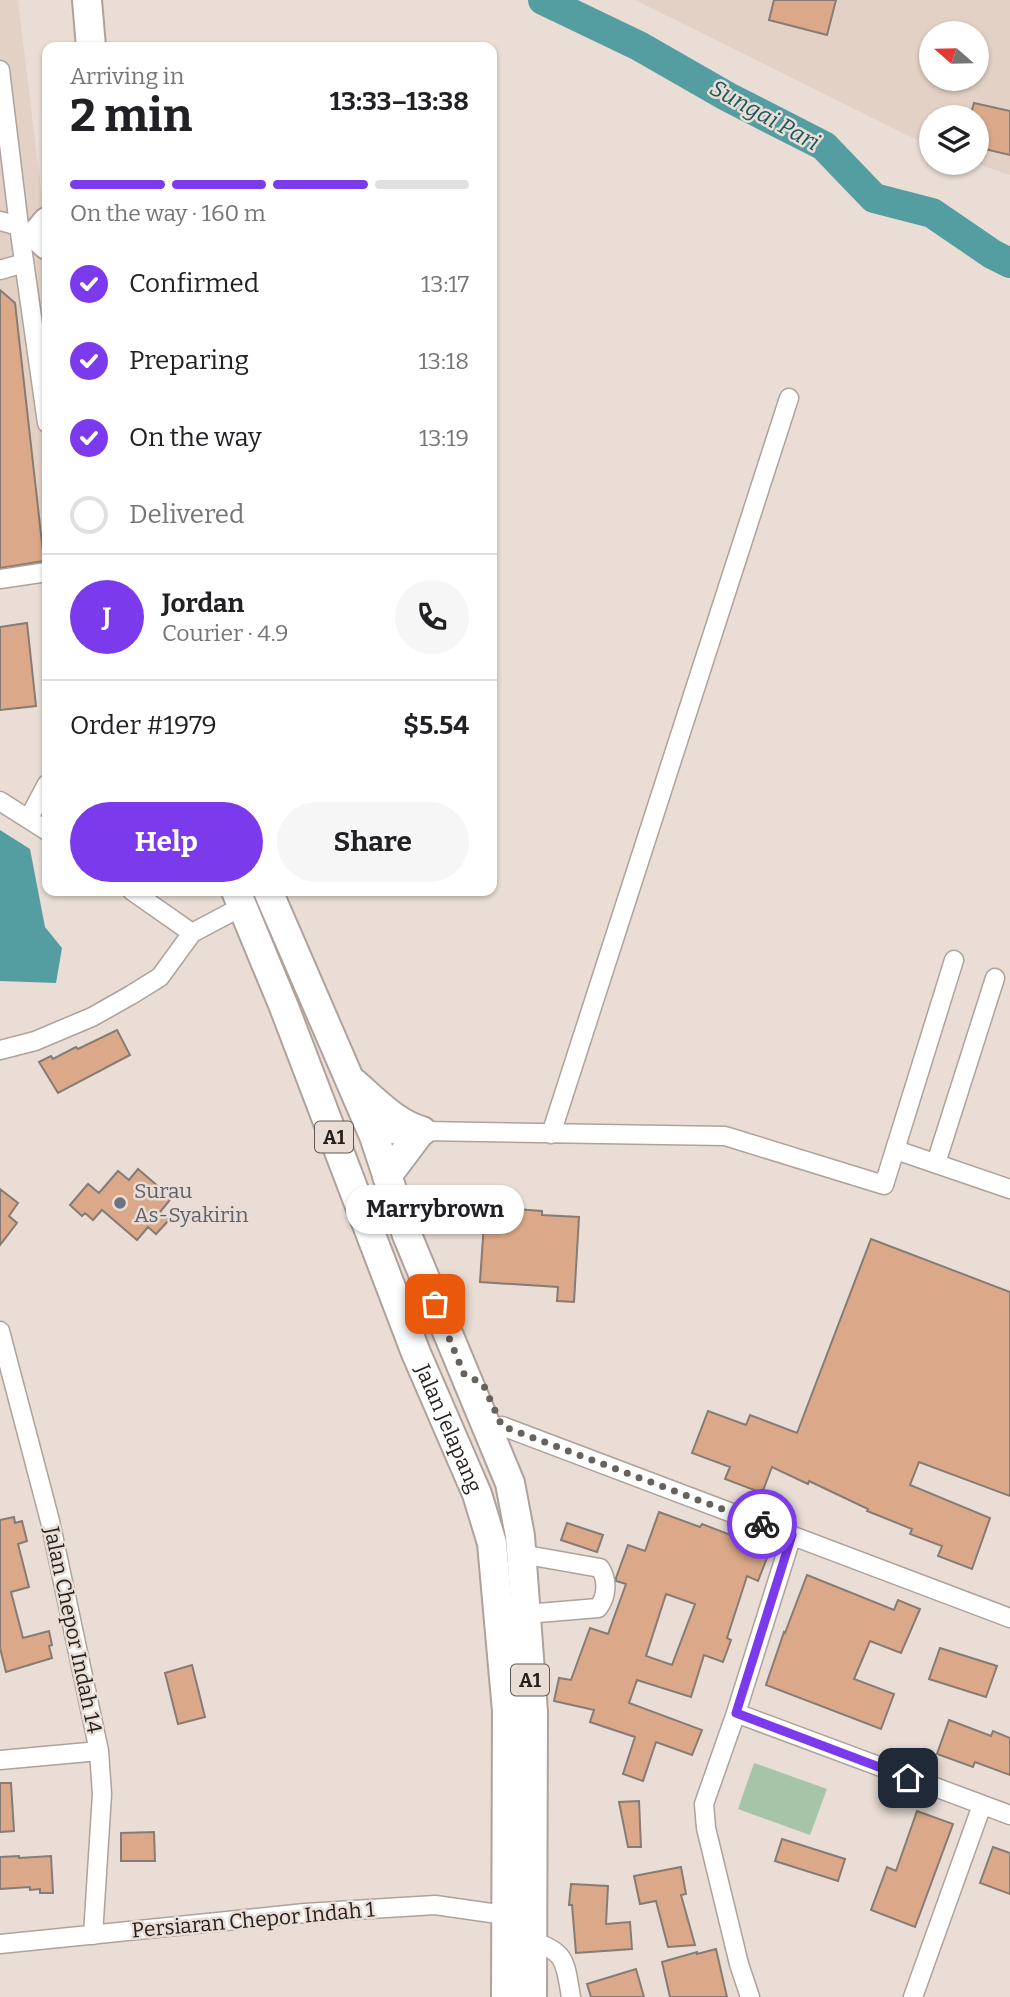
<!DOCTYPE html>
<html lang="en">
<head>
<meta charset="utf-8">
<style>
  body { margin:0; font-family:Bitter,serif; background:#f6f6f6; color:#202124; height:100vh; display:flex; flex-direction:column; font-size:26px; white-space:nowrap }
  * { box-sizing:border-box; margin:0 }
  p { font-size:23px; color:#757577 }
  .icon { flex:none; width:38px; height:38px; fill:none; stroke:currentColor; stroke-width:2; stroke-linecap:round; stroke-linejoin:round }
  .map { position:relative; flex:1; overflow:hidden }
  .details { position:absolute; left:42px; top:42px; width:455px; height:854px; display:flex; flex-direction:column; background:#fff; border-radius:14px; box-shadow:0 2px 5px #0004 }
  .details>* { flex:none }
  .needle { width:46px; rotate:290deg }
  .tools { position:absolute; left:919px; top:21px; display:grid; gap:14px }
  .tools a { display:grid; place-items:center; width:70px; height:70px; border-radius:50%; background:#fff; box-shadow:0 2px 5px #0004; font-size:35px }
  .pin { position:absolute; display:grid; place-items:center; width:60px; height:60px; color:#fff; margin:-30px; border-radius:14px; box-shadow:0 4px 10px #0006 }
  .courier { position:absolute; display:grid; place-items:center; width:70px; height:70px; margin:-35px; border:5px solid #7c3aed; border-radius:50%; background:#fff; color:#222; box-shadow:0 2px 9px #0007 }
  .bubble { position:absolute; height:49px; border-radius:24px; background:#fff; box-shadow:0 2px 5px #0004; font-size:23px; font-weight:700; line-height:49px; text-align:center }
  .headline em { font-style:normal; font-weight:700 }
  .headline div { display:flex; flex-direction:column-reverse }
  .headline { display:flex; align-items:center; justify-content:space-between; height:119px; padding:0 28px }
  h1 { font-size:46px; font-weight:700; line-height:52px }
  .bar { display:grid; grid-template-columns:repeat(4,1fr); gap:10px 7px; align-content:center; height:84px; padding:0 28px }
  .bar i { height:9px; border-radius:5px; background:#e0e0e0 }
  .bar .active { background:#7c3aed }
  .bar p { grid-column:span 4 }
  .line { display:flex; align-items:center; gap:18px; padding:0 28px; border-top:2px solid #e0e0e0 }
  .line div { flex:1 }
  .round { display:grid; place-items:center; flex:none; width:74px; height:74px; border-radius:37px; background:#f6f6f6 }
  ol { padding:0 28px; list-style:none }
  li { display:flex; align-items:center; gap:21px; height:77px }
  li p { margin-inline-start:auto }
  li .icon { padding:7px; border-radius:50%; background:#7c3aed; color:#fff; stroke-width:4 }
  li:last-child { color:#757577 }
  li i { width:38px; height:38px; border:4px solid #e0e0e0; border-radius:50% }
  .primary-button { display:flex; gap:14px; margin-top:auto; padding:14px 28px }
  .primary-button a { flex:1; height:80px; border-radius:42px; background:#7c3aed; color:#fff; font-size:28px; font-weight:700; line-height:80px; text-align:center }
  .primary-button a+a { background:#f6f6f6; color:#202124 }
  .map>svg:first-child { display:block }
  .built { fill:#e4d1c5; fill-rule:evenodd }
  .green { fill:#a6c4a7 }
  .water { fill:#549da1 }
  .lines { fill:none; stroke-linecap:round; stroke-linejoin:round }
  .river { stroke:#549da1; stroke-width:30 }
  .building { fill:#dba989; stroke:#877c75; stroke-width:2; fill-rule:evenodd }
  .minor-casing { stroke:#aea29b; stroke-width:21 }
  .primary-casing { stroke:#aea29b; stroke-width:32 }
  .minor { stroke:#fff; stroke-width:18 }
  .primary { stroke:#fff; stroke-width:28 }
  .done { stroke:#68625d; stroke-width:7; stroke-dasharray:0 12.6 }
  .route { stroke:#7c3aed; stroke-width:9 }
  .worship-dot { fill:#6b7280; stroke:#e9ddd5; stroke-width:2.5 }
  .labels { text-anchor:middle; stroke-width:5; stroke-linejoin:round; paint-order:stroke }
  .shield { fill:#e9ddd5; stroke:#5e5854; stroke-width:2 }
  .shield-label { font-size:19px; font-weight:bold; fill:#231f1c }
  .worship-label { font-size:21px; fill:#5b616d; stroke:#e9ddd5; text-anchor:start }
  .street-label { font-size:21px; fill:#231f1c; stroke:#e9ddd5 }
  .water-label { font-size:23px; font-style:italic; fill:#1a585c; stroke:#e9ddd5 }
</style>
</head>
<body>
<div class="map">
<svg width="1010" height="1997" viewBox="0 0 1010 1997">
  <rect width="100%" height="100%" fill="#e9ddd5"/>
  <path class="built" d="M0,0H18L47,239V582L0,587Z
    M635,0H1010V175L975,163L976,117H931V147ZM931,33H976V79H931Z"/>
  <path class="green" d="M754,1763L827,1789L810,1835L738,1809Z"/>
  <path class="water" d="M0,830L30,849L45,927L62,948L56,983L0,981Z"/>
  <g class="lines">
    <path class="river" d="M543,0L639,46L728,97L824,146L874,198L932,213L992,254L1010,263"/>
  </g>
  <path class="building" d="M774,0H836L827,35L769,20Z
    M974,103L1010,111V155L976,147V117H970Z
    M0,290L15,303L44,561L0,568Z
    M27,623L36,706L0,710V627Z
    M117,1030L130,1055L58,1093L39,1062L51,1056L53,1059L76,1047L78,1049Z
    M138,1169L160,1188L157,1190L170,1200L160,1212L169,1220L156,1234L148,1227L137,1240L102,1210L93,1220L85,1213L82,1216L70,1205L88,1184L99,1193L118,1171L129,1180Z
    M0,1189L18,1203L9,1216L17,1223L0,1245Z
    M485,1207L542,1211V1215L579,1217L574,1302L557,1301L558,1287L480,1282Z
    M871,1239L1010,1292V1496L919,1462L910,1485L990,1518L972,1569L938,1556L942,1546L910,1534L912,1529L867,1511L868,1509L809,1481L808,1484L772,1467L762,1493L725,1479L730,1467L692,1453L708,1411L746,1425L750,1415L797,1433Z
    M659,1512L700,1527L702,1524L770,1550L758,1581L747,1576L727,1638L731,1640L723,1662L704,1655L691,1697L637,1680L629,1703L702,1730L692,1755L656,1742L643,1781L623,1774L635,1737L590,1722L594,1710L554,1701L559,1678L571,1680L590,1628L608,1634L626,1584L616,1581V1578L628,1545L645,1551ZM666,1594L695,1604L672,1665L646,1656Z
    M14,1517L15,1523L22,1521L27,1541L18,1544L29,1587L11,1592L23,1638L49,1631L52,1645L49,1646L52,1658L6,1672L0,1648V1520Z
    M567,1523L603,1535L597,1552L561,1540Z
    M807,1575L894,1610L898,1600L920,1609L901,1653L870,1641L854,1679L894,1694L881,1729L766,1685L784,1632L785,1633Z
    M940,1648L997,1666L986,1697L929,1679Z
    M192,1665L205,1717L178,1724L165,1673Z
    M949,1720L991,1736L993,1731L1010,1738V1775L975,1762L973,1767L937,1754Z
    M0,1783H11L14,1831L0,1832Z
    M639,1801L641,1847H628L619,1802Z
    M917,1811L953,1824L915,1927L871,1910L887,1867L896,1871Z
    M154,1832L155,1861H121V1833Z
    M782,1839L845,1859L838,1881L775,1861Z
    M993,1847L1010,1853V1894L980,1883Z
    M19,1856V1858L51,1856L53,1893H40V1889L30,1890V1887L0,1889V1857Z
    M681,1867L686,1894L681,1895L695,1945L668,1947L656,1901L640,1904L634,1876Z
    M571,1884L608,1886L606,1924L630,1922L632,1949L576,1953L572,1905H569Z
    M716,1949L727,1997H670L662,1962L697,1952V1954Z
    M636,1969L644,1997H591L587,1984Z"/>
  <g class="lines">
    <defs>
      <path id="minor" d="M0,70L19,226L47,423
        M0,221L19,226
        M0,270L24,263
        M0,579L47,572
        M0,801L47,831
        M29,818L47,784
        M132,891L192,933
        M0,1050L35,1041L92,1017L131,995L160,977L192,933L243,906
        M551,1134L789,398
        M374,1136L422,1131L725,1136L884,1185L954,960
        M896,1150L1010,1189
        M936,1163L995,978
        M0,1331L50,1521L99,1751L102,1794L93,1935
        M502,1426L1010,1618
        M521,1554L600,1568C608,1580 607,1597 598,1608L526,1614
        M736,1713L1010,1815
        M0,1760L99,1751
        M531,1941C567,1951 565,1963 571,1997
        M0,1944L305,1913L435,1905L505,1915
        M750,1997L739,1964L706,1828L704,1804L736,1713L792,1535
        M913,1997L982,1805"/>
      <g id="primary">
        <path d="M87,0L91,47"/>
        <path d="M47,222L36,235L47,245"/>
        <path id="s1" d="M236,891L284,1007L416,1353L477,1494L492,1543L507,1711L506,1997"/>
        <path d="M268,891L374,1136L407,1235L510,1483L520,1536L533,1712L532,1997"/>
        <path d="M354,1083C375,1101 396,1124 422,1131"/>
        <path d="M387,1176L420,1132"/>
      </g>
    </defs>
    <use href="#minor" class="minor-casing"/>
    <use href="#primary" class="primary-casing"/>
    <use href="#minor" class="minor"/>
    <use href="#primary" class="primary"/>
  </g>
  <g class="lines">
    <path class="done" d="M435,1304L464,1374L483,1384L502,1426L762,1524"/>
    <path class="route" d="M762,1524L792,1535L736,1713L908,1778"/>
  </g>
  <circle class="worship-dot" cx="120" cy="1203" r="7"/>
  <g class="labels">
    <g class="shield">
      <rect x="315" y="1121.5" width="38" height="31" rx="5"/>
      <rect x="511" y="1664.5" width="38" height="31" rx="5"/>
    </g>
    <g class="shield-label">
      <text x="334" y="1144">A1</text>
      <text x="530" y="1687">A1</text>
    </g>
    <g class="worship-label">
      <text x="134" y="1198">Surau<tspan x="134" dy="24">As-Syakirin</tspan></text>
    </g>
    <g class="street-label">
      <text dy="7" stroke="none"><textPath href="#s1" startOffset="578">Jalan Jelapang</textPath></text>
      <text transform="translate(73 1630) rotate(78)" y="7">Jalan Chepor Indah 14</text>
      <text transform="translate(253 1920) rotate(-5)" y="7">Persiaran Chepor Indah 1</text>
    </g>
    <g class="water-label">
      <text transform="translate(765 115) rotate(29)" y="8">Sungai Pari</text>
    </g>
  </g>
</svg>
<div class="tools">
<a><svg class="needle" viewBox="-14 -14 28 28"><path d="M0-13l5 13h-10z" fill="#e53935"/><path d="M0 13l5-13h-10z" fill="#757577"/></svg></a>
<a><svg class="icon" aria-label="layers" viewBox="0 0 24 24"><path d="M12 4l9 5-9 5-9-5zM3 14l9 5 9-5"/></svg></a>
</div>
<div class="pin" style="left:435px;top:1304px;background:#ea580c"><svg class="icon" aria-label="bag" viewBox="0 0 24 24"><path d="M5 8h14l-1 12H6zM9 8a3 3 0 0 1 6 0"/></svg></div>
<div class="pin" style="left:908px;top:1778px;background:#1f2937"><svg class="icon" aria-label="home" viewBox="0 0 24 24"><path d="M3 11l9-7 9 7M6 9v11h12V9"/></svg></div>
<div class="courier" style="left:762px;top:1524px"><svg class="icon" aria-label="bike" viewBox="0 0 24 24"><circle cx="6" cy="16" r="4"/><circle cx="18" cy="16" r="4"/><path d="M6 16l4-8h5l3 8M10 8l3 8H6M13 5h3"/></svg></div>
<div class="bubble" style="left:346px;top:1185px;width:178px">Marrybrown</div>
<section class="details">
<div class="headline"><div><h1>2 min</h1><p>Arriving in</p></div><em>13:33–13:38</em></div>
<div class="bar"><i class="active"></i><i class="active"></i><i class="active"></i><i></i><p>On the way · 160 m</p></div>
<ol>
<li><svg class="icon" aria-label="check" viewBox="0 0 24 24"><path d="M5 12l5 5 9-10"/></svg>Confirmed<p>13:17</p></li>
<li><svg class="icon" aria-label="check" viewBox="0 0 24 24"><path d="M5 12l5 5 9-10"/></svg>Preparing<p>13:18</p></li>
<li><svg class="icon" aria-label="check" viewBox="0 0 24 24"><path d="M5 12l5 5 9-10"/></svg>On the way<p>13:19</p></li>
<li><i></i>Delivered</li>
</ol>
<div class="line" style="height:126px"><b class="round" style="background:#7c3aed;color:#fff">J</b><div><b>Jordan</b><p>Courier · 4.9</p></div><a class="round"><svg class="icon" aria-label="phone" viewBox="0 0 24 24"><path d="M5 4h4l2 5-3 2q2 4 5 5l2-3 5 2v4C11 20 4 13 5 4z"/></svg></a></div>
<div class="line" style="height:91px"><div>Order #1979</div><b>$5.54</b></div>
<div class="primary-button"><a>Help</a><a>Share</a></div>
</section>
</div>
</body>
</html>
